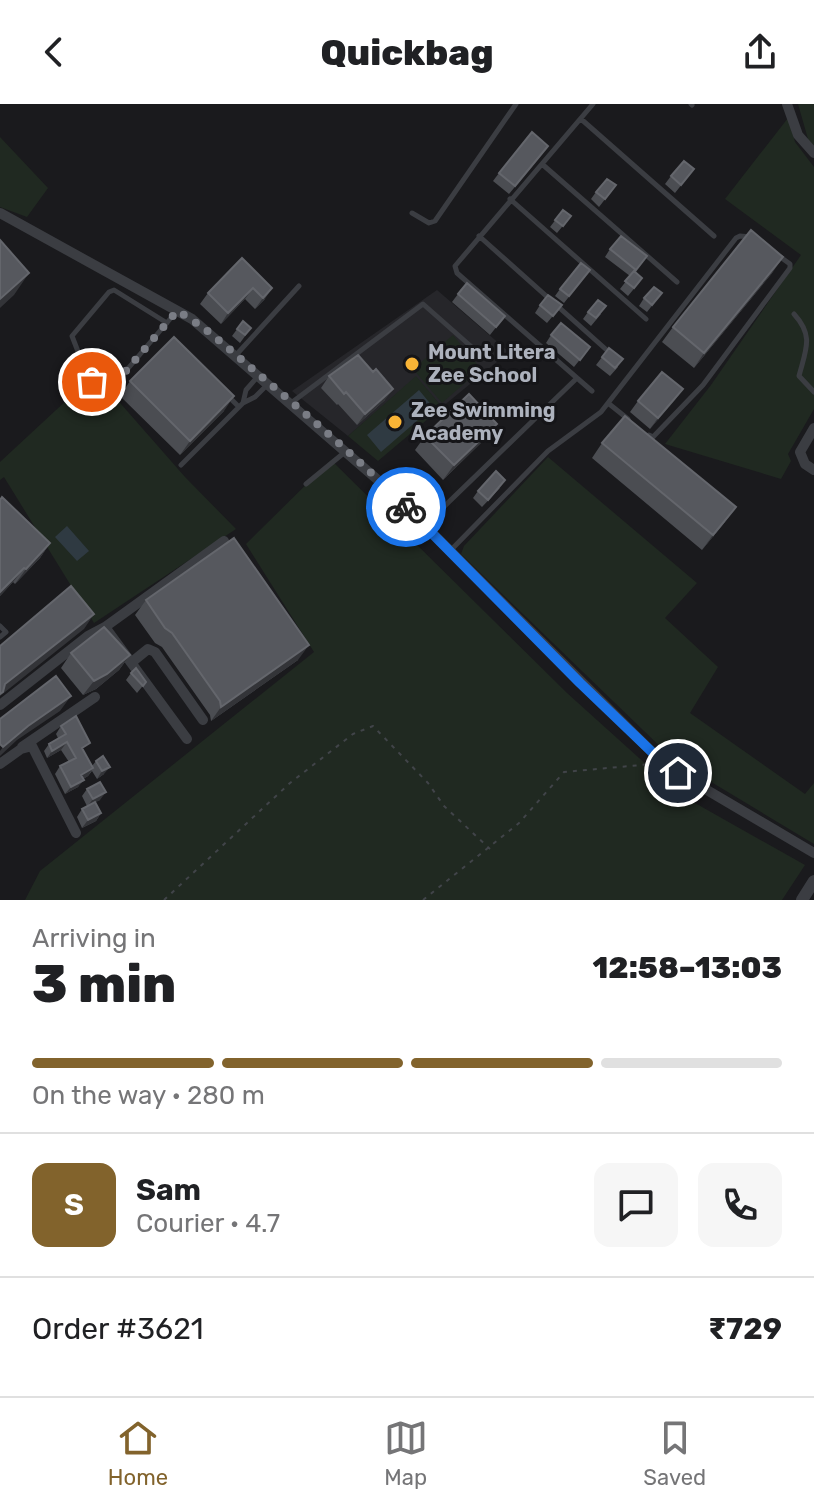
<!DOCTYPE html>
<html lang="en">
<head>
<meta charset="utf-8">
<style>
  body { margin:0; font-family:Rubik,sans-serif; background:#f6f6f6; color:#202124; height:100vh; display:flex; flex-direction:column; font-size:30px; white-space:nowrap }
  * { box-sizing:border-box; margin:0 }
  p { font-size:26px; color:#757577 }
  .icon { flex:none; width:44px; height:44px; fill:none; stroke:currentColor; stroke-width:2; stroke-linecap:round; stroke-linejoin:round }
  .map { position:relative; height:796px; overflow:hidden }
  .drawer { display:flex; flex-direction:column; background:#fff; flex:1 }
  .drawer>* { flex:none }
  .pin { position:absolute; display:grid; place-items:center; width:68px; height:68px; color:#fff; margin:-34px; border:4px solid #fff; border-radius:50%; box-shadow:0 2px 8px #0007 }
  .courier { position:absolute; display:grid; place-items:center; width:80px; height:80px; margin:-40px; border:6px solid #1a73e8; border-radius:50%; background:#fff; color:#222; box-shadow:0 2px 10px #0007 }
  .headline em { font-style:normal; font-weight:800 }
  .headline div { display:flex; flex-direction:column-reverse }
  .headline { display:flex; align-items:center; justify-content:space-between; height:136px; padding:0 32px }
  h1 { font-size:52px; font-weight:800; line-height:60px }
  .bar { display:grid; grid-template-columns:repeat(4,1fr); gap:12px 8px; align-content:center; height:96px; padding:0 32px }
  .bar i { height:10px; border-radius:6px; background:#e0e0e0 }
  .bar .current { background:#82632c }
  .bar p { grid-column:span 4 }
  .line { display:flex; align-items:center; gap:20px; padding:0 32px; border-top:2px solid #e0e0e0 }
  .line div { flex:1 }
  .round { display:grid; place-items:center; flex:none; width:84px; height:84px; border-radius:16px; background:#f6f6f6 }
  header { display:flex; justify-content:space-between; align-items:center; height:104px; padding:0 32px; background:#fff; font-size:36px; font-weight:800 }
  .dock { display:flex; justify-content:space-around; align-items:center; height:112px; border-top:2px solid #e0e0e0; background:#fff; font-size:22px; color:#757577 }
  .dock a { display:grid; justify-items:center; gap:4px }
  .dock .current { color:#82632c }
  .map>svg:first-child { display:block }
  .built { fill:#26262a }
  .green { fill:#202921 }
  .water { fill:#2f3a42 }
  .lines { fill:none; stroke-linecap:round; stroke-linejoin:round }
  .path { stroke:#414449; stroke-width:2; stroke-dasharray:4 6; stroke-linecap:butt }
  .service { stroke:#3b3d42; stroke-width:5 }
  .minor { stroke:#3b3d42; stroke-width:10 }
  .tertiary { stroke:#3b3d42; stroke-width:12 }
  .wall { fill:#4b4d52 }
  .shaded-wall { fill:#333438 }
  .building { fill:#56585e; stroke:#64666c; stroke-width:2 }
  .done { stroke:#7a7d85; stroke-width:8; stroke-dasharray:0 14.4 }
  .route { stroke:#1a73e8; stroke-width:10 }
  .poi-dot { fill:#f9b436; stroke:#151518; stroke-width:3 }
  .labels { text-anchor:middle; stroke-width:6; stroke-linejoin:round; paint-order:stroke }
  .poi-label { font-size:20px; font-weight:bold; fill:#adb2bd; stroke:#151518; text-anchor:start }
</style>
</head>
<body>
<header><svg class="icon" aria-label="back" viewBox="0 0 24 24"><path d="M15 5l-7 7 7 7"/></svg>Quickbag<svg class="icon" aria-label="share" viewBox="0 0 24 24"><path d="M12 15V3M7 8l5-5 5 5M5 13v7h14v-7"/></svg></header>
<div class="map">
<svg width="814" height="796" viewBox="0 0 814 796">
  <rect width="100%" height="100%" fill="#1a1a1d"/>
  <path class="built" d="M437,186L509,248L442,303L416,273L348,332L292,287Z"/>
  <path class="green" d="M798,0H814V42L808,35Z
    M788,14L795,38L814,63V305L788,350L791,357L781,375L665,340L711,281L801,151L725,95Z
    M0,33L48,84L27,113L0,103Z
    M453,231L481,265L442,299L413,265Z
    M416,272L442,303L378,357L348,332Z
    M83,281L114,292L185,373L236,425L94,519L4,373L0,376V358Z
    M548,353L697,479L665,514L718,563L690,609L805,690L814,679V740L673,655L461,450L464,442Z
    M331,356L567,589L679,690L805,761L782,796H25L40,767L314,548L246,440Z"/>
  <path class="water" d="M419,286L433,303L381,348L367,331Z
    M67,422L89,447L77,457L55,433Z"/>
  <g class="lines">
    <path class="path" d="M164,796L290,679L353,630L373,622L428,679L444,702L490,745
      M423,796L519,719L564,668L652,660"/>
    <path class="service" d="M691,0L692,1
      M581,15L714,132
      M542,60L677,178
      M510,95L646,215
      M412,109L429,119L435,117L516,0
      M479,132L610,249
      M794,210C814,232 806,245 799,272L814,288
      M167,219L114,186L109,188L72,232L89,276L106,285L114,281L176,208
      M236,251L299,182
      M259,271L246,286L243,299L255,293L268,280
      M577,274L592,287
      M229,293L239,303
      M291,299L423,200L483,253
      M608,299L628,315
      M649,331L653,333L703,281L790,164V160L779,152
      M181,361L243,299
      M306,380L345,348
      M425,421L577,274L457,169L455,162L593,0
      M450,447L548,347L601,308L736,134L740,132L751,133
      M0,522L6,528L0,533"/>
    <path class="minor" d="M787,0L798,31L814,49
      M0,109L192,215L386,383L653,649L678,669L814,749
      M814,324L800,348L805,360L814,366
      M105,523L224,437
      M132,558L148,545L155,548L203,616
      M0,601L88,532L105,523L187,635
      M22,643L95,593
      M0,660L21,645L32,642L76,729"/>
    <path class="tertiary" d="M802,796L814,777"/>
  </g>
  <path class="wall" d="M543,49L509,90L493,77L499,69Z
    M694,65L675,89L665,80L671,72Z
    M616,81L599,103L591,95L596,88Z
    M563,106L571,112L557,129L550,123Z
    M610,145L647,152L635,168L637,181L628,192L620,185L630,172L605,153Z
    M242,154L265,195L255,205L245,195L221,220L200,200L208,189Z
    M590,166L564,199L555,192L560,185Z
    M773,168L694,264L662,238L673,223Z
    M662,189L647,208L639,202L644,194Z
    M458,190L505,212L490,231L452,198Z
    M540,201H562L547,219L535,209Z
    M588,208L601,210L591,222L583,215Z
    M243,217L251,224L240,239L232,232Z
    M551,231L590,243L574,263L546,239Z
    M609,244L618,263L610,272L596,261Z
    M329,272L385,296L357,321L338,300L337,301L321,284Z
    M130,277L224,307L180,351L120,292Z
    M683,285L650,325L630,308L638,297Z
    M497,320L486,334L443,376L415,346L425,332Z
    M602,339L725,418L702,446L592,354Z
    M500,384L482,403L473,394L478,387Z
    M0,396L50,439L40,454L15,480L13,478L0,492Z
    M146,496L298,556L211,617L210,611L162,543L155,539L135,511Z
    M71,549L130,551L119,566L96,585L83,591L61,564Z
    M131,569L146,578L137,589L126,576Z
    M61,622L84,647L92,662L96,657L104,670L97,675L92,667L88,672L83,675L78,683L65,690L55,670L60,662L69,658L61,646L47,654L44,647L49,640L58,634L56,630Z
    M87,685L100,696L95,698L101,709L96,717L82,724L77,713L82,705L87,702L82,692Z"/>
  <path class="shaded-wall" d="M783,153L773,168L694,264L704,249Z
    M29,169L14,191L0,204V195Z
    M253,184L245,195L221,220L228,209Z
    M272,184L265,195L255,205L263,194Z
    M393,285L385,296L357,321L365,310Z
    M683,285L675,296L650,325L658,314Z
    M234,292L224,307L180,351L190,337Z
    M497,320L486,334L443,376L454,361Z
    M736,403L725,418L702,446L713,431Z
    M50,439L40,454L15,480L26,465Z
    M24,464L13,478L0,492V488Z
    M94,510L84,525L0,592V588L5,580Z
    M309,541L298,556L211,617L221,603Z
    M130,551L119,566L96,585L83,591L94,577Z
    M71,592L60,607L17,636L0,652V647L3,643L28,622Z
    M67,638L61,646L47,654L52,647Z
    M110,663L104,670L97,675L102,667Z
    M93,664L88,672L76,679L81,671Z
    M84,676L78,683L65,690L71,683Z
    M106,688L100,696L87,703L93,695Z
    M101,709L96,717L82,724L88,716Z"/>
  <path class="building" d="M532,28L548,42L515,82L499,69Z
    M684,57L694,65L681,81L671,72Z
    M607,75L616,81L605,95L596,88Z
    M563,106L571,112L563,122L555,116Z
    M751,126L783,153L704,249L673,223Z
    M621,132L647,152L636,166L610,145Z
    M0,136L29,169L0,195Z
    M242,154L272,184L263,194L253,184L228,209L208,189Z
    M581,159L590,166L569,192L560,185Z
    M634,167L642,174L634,184L625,177Z
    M467,179L505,212L496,223L458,190Z
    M654,183L662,189L652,201L644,194Z
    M548,191L562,201L553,212L540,201Z
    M598,196L606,202L596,214L588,208Z
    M243,217L251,224L245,231L237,225Z
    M561,219L590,243L580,256L551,231Z
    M174,233L234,292L190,337L130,277Z
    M609,244L623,255L615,264L602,253Z
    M358,251L373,268L376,265L393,285L365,310L346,288L344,290L329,272Z
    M662,268L683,285L658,314L638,297Z
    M469,290L497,320L454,361L425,332Z
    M625,312L736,403L713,431L602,339Z
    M496,367L505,376L488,396L478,387Z
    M2,393L50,439L26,465L24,464L0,488V396Z
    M234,434L309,541L221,603L220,597L172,529L165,524L146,496Z
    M71,482L94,510L5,580L3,588L0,590V542Z
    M104,523L130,551L107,570L94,577L71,549Z
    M136,564L146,578L143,582L131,569Z
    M56,572L71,592L28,622L3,643L0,640V615Z
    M76,612L90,639L82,644L93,664L81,671L84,676L71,683L60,662L76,654L67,638L52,647L49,640L66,630L61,622Z
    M103,652L110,663L102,667L96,657Z
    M100,678L106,688L93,695L87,685Z
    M95,698L101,709L88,716L82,705Z"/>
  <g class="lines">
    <path class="done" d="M92,278L106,285L114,281L177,207C205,222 230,246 255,267C306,310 359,355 406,403"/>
    <path class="route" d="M406,403L580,579L653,649L678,669"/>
  </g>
  <g class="poi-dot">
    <circle cx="412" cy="260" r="8"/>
    <circle cx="395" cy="318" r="8"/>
  </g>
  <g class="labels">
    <g class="poi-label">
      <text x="428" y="255">Mount Litera<tspan x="428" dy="23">Zee School</tspan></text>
      <text x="411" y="313">Zee Swimming<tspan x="411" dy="23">Academy</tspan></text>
    </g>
  </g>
</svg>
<div class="pin" style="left:92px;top:278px;background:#ea580c"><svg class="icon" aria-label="bag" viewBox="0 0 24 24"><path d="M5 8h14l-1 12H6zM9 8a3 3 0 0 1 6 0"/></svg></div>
<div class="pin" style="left:678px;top:669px;background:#1f2937"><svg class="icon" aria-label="home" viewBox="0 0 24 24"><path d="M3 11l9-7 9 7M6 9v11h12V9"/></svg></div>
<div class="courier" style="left:406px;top:403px"><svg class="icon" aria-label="bike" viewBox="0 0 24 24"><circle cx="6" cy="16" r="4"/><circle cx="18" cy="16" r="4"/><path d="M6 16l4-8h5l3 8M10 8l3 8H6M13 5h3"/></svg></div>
</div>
<section class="drawer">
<div class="headline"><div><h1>3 min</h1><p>Arriving in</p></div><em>12:58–13:03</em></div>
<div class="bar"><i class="current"></i><i class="current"></i><i class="current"></i><i></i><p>On the way · 280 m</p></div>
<div class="line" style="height:144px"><b class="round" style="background:#82632c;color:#fff">S</b><div><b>Sam</b><p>Courier · 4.7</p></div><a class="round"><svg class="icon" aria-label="chat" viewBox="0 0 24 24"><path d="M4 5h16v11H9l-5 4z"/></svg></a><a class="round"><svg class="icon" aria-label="phone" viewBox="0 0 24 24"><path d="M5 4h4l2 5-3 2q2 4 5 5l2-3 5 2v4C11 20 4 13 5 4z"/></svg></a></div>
<div class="line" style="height:104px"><div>Order #3621</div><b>₹729</b></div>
</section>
<nav class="dock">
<a class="current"><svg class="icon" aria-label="home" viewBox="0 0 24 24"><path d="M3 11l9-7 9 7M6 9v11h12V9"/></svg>Home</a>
<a><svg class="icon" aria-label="map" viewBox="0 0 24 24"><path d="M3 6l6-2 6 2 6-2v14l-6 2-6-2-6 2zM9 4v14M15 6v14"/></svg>Map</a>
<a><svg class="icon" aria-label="saved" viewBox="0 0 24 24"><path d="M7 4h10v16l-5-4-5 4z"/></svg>Saved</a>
</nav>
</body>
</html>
